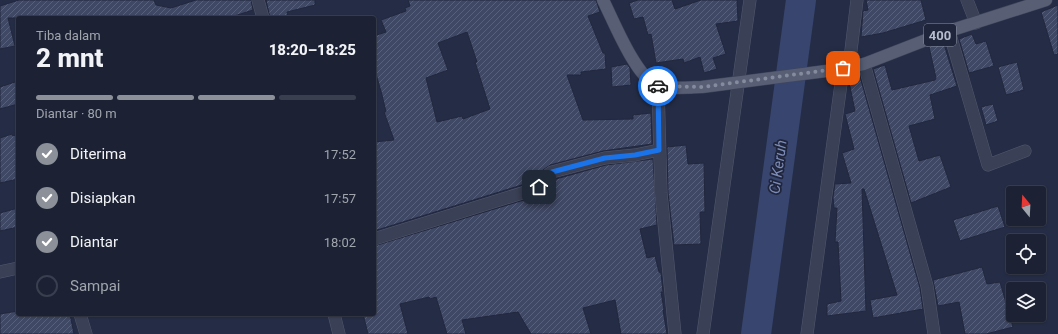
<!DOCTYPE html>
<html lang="id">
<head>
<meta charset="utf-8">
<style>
  body { margin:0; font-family:Roboto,sans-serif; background:#292f40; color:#f1f3f6; height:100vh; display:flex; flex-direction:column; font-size:15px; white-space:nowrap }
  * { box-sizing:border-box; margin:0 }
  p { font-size:13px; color:#a0a4ac }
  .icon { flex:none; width:22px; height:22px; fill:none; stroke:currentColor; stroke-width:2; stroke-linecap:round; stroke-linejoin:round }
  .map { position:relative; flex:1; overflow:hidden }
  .panel { position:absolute; left:16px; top:16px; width:360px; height:300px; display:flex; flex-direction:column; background:#1c2234; border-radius:4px; box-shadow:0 1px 3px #0004,0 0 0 1px #3a3f4f }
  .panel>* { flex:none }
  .needle { width:26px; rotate:342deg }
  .controls { position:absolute; left:1006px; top:186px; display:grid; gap:8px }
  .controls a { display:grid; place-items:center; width:40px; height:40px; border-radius:4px; background:#1c2234; box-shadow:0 1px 3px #0004,0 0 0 1px #3a3f4f; font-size:20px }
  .pin { position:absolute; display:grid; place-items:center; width:34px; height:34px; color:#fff; margin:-17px; border-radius:8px; box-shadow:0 2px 6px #0006 }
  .courier { position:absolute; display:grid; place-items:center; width:40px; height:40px; margin:-20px; border:3px solid #1a73e8; border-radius:50%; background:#fff; color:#222; box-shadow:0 1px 5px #0007 }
  .head em { font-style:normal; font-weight:800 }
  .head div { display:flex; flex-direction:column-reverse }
  .head { display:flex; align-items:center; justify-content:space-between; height:68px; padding:0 20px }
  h1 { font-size:26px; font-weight:800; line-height:30px }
  .bar { display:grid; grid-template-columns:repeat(4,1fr); gap:6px 4px; align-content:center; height:48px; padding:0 20px }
  .bar i { height:5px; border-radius:3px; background:#3a3f4f }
  .bar .selected { background:#8c9099 }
  .bar p { grid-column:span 4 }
  ol { padding:0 20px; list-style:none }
  li { display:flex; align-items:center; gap:12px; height:44px }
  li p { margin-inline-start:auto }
  li .icon { padding:4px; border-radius:50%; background:#8c9099; color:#fff; stroke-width:4 }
  li:last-child { color:#a0a4ac }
  li i { width:22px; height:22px; border:2px solid #3a3f4f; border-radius:50% }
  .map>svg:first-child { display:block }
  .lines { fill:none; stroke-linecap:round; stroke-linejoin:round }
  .river { stroke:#38456e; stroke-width:30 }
  .building { fill:url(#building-hatch); stroke:#21273d; fill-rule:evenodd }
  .minor-casing { stroke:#53586d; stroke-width:13 }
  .major-casing { stroke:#41475c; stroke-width:13 }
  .minor { stroke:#3a4055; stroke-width:12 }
  .major { stroke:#585f75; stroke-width:12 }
  .done { stroke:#858b9e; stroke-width:4; stroke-dasharray:0 7.2 }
  .route { stroke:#1a73e8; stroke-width:5 }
  .labels { text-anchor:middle; stroke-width:3.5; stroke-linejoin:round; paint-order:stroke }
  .shield { fill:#1f253b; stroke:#8a8fa2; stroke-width:1 }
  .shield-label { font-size:13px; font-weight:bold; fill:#b8bdce }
  .water-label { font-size:15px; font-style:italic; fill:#7d8cb8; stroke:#1f253b }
</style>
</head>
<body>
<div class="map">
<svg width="1058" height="334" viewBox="0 0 1058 334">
  <defs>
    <pattern id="building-hatch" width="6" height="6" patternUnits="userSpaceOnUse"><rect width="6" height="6" fill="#3f4864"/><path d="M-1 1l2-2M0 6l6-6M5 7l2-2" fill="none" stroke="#596079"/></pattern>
  </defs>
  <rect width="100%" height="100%" fill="#252d46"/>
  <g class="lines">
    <path class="river" d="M756,334L801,0"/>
  </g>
  <path class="building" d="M19,0H154L156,5L171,8L196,0H251L253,10L228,18H8L15,46L0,49V6Z
    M266,0H315V5L287,12L288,18H270Z
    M408,0H596L600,12L588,16L603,53H605L606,69L581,72V75H567L583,120L633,119V115L651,113L652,144L603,151L550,165L543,170L541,179L374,231V142L394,140L384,112H386L382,95L374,67V36L386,32L381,20L406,11L405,8L410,6ZM467,32L477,62H475L490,109L463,119L462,116L437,122L426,78L448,70L438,43Z
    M638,0H672L675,9L701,0H737L738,21L716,24L726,54L713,58L717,69L704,73L700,57L684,63L683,59L656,63L651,34L648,35L643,17L634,19L629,3Z
    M866,0H921L926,20L883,33L861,37L863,11L868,10Z
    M1058,5V54L1054,55L1041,12Z
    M972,34L976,44L986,41L994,66L969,73L959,39Z
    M943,41L957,86L930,95L935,119L909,126L919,161L940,155L951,187L911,203L873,69L885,65L892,90L935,80L936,78L929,47Z
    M1017,62L1024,90L1006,95L998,67Z
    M627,64L630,68L631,85L612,87L611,67Z
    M859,73L920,288L923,309L873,318L870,300L897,295L864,189H862L866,311L827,316V304L841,301L838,242H835L837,208H834L833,197L835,184L851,183L842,153L854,149L845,114L855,111L849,82L850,74Z
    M18,81V104L0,109V87Z
    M993,104L998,121L986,125L981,107Z
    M12,134L13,136L18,134V179L0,183V138Z
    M686,145L688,164L704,163L705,212H700L701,244L674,245L668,193L667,147Z
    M653,159L657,225L640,229L647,258L655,256L659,272L661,273L663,292H661L664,310H663L667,334H621L615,300L583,308L591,334H531L518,312L462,320L466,334H447L436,297L430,299L429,297L400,304L408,334H368L363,314H374V246L550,192L554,189L556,179L606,165Z
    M998,206L1005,227L960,241L953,220Z
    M18,208V227L0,231V213Z
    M982,267L987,284L1000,282L1013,327L986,334H965L959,302L938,306L933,280Z
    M18,311V314H70L74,334H0V314Z"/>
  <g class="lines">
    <defs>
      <path id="minor" d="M258,0L263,18
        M967,0L976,23
        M949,31L988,165L1025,151
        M864,64L927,286L934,334
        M849,67L857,0
        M658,85L661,193L675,334
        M374,239L548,185L549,174L552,172L605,158L635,155L659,150
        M0,272L18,268
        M80,314L86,334
        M334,314L339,334
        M703,334L750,0
        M807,334L843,69"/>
      <path id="major" d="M603,0C614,22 635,75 656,85C669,90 689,87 702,87L834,70L864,64L949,31L1046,0"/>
    </defs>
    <use href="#minor" class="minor-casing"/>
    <use href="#major" class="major-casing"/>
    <use href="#minor" class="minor"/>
    <use href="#major" class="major"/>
  </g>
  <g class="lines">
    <path class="done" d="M658,86L702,87L843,68"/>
    <path class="route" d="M539,187L549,184V174L552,172L605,158L635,155L659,150L658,86"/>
  </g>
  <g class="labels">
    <rect class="shield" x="924" y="24" width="32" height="22" rx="3"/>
    <g class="shield-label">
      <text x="940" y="40">400</text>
    </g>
    <g class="water-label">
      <text transform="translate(778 167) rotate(-82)" y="5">Ci Keruh</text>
    </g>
  </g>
</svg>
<div class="controls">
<a><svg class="needle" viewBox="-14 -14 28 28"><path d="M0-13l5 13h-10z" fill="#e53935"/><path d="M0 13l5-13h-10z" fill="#a0a4ac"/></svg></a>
<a><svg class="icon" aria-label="locate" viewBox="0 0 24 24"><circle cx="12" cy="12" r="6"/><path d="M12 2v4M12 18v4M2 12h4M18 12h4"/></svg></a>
<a><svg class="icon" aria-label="layers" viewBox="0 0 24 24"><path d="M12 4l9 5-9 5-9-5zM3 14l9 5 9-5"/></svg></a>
</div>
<div class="pin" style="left:843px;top:68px;background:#ea580c"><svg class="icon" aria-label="bag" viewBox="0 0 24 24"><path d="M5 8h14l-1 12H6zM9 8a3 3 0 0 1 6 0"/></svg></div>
<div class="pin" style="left:539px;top:187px;background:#1f2937"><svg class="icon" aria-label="home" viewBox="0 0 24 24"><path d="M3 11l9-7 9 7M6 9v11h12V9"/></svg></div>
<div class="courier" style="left:658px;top:86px"><svg class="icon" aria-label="car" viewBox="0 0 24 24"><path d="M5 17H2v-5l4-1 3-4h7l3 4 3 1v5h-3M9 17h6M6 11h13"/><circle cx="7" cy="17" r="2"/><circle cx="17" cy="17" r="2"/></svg></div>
<section class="panel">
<div class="head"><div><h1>2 mnt</h1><p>Tiba dalam</p></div><em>18:20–18:25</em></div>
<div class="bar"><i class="selected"></i><i class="selected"></i><i class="selected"></i><i></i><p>Diantar · 80 m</p></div>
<ol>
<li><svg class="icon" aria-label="check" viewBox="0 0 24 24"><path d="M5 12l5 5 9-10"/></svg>Diterima<p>17:52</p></li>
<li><svg class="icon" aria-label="check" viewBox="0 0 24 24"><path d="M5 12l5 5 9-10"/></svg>Disiapkan<p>17:57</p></li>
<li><svg class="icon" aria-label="check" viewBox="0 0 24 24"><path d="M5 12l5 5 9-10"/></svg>Diantar<p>18:02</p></li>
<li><i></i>Sampai</li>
</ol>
</section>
</div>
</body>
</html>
